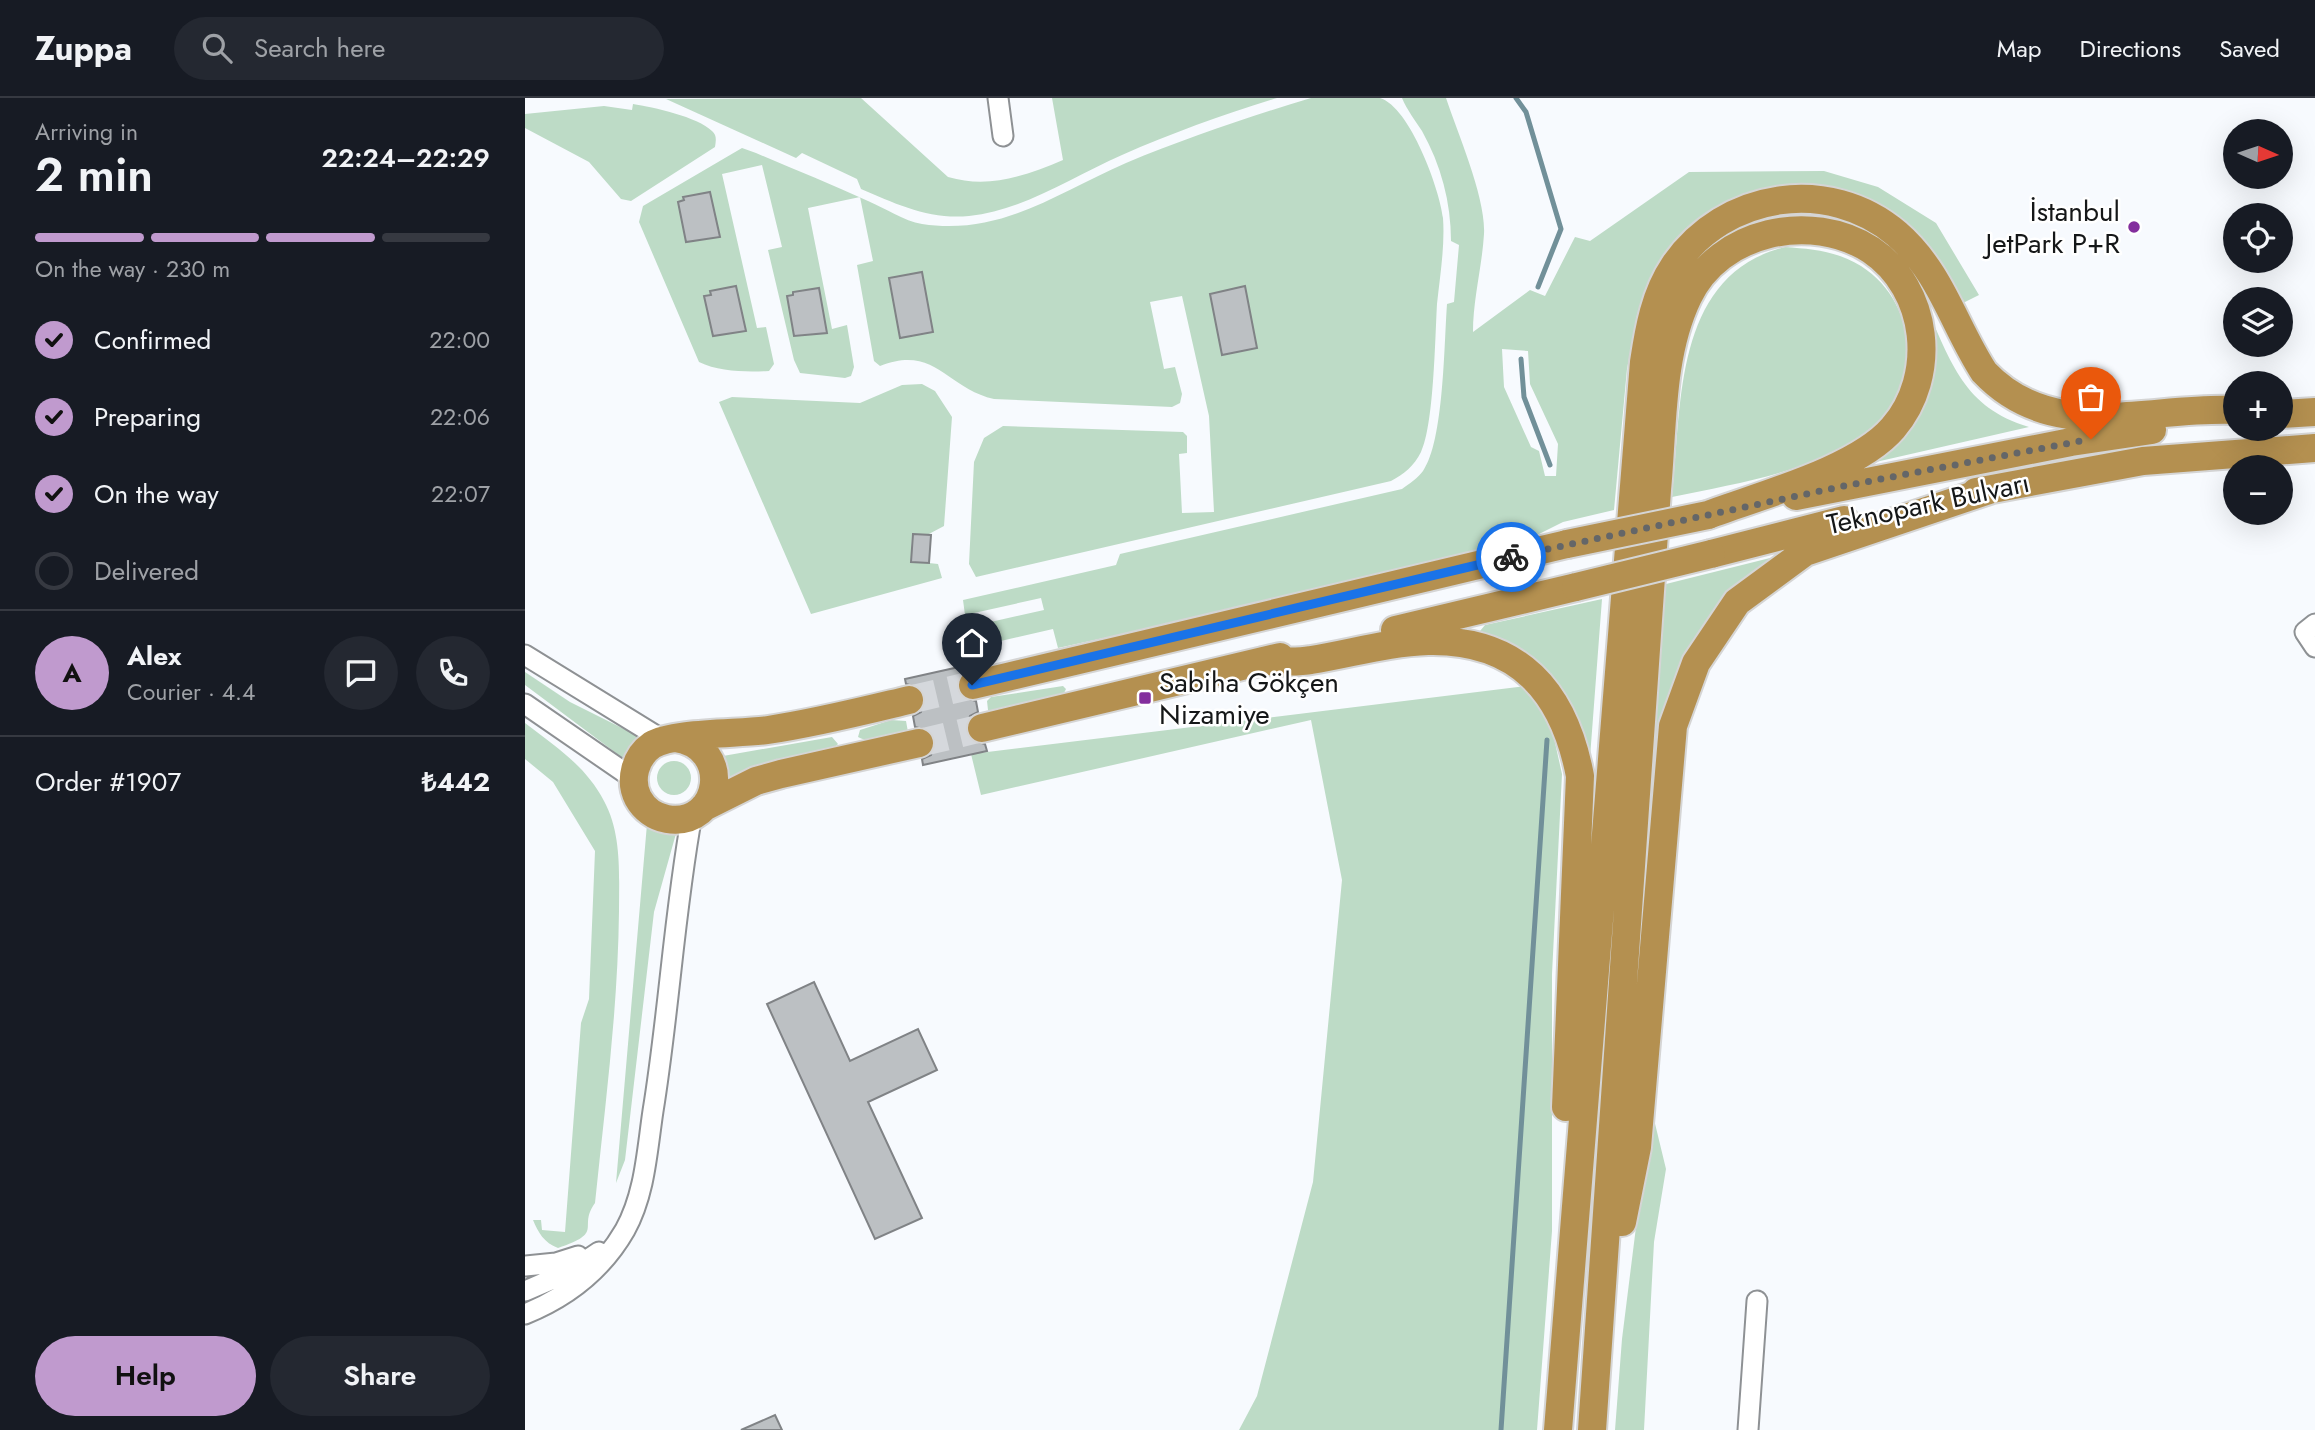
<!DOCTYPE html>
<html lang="en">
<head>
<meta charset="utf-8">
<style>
  body { margin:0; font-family:Jost,sans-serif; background:#242831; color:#f1f3f6; height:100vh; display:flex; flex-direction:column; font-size:26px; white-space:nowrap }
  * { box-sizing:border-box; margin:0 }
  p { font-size:23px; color:#9ea1a6 }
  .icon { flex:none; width:38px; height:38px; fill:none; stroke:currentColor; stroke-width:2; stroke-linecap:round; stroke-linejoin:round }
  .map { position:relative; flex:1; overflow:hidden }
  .details { display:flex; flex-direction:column; background:#171b24; width:525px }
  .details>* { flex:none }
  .needle { width:46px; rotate:93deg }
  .controls { position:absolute; left:1698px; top:21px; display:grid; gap:14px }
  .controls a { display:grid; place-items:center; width:70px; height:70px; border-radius:50%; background:#171b24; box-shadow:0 7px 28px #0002; font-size:35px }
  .pin { position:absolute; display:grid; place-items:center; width:60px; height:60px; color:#fff; margin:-72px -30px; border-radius:50% 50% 50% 0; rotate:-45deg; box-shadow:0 0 7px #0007 }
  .pin .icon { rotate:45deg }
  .courier { position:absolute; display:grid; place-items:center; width:70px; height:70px; margin:-35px; border:5px solid #1a73e8; border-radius:50%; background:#fff; color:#222; box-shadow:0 2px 9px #0007 }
  .summary em { font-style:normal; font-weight:600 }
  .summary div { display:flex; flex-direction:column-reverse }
  .summary { display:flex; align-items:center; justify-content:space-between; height:119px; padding:0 35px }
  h1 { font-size:46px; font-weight:600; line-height:52px }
  .bar { display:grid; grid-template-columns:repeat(4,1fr); gap:10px 7px; align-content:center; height:84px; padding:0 35px }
  .bar i { height:9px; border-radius:5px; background:#363941 }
  .bar .current { background:#c09ace }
  .bar p { grid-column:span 4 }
  .line { display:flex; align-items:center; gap:18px; padding:0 35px; border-top:2px solid #363941 }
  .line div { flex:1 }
  .round { display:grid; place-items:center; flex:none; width:74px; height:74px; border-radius:37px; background:#242831 }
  ol { padding:0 35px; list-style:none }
  li { display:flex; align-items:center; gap:21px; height:77px }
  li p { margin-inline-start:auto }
  li .icon { padding:7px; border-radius:50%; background:#c09ace; color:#111; stroke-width:4 }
  li:last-child { color:#9ea1a6 }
  li i { width:38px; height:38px; border:4px solid #363941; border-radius:50% }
  .cta { display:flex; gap:14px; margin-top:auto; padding:14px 35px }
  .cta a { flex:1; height:80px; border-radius:42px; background:#c09ace; color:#111; font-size:28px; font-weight:600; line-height:80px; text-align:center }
  .cta a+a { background:#242831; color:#f1f3f6 }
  header { display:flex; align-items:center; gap:42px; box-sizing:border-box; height:98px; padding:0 35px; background:#171b24; border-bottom:2px solid #363941 }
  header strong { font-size:33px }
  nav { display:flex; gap:38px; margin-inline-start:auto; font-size:24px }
  .search { width:490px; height:63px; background:#242831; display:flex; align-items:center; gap:18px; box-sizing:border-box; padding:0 24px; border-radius:38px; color:#9ea1a6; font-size:26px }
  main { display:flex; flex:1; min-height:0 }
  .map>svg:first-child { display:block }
  .green { fill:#bddbc6; fill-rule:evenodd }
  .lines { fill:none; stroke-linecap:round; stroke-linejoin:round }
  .stream { stroke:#719099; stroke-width:5 }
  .building { fill:#bcc0c3; stroke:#808386; stroke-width:2 }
  .highway-tunnel { stroke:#d5d8dc; stroke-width:28; stroke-dasharray:28 14; stroke-linecap:butt }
  .minor-casing { stroke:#8e9194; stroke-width:23 }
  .highway-casing { stroke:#d5d5d5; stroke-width:32 }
  .minor { stroke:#fff; stroke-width:19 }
  .highway { stroke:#b49050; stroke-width:28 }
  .highway-bridge-casing { stroke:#d5d5d5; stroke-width:32; stroke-linecap:butt }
  .highway-bridge { stroke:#b49050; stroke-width:28 }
  .done { stroke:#646668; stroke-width:7; stroke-dasharray:0 12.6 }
  .route { stroke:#1a73e8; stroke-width:9 }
  .poi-dot { fill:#832e9d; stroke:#fff; stroke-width:2.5 }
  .labels { text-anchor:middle; stroke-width:5; stroke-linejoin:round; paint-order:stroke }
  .poi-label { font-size:28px; fill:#151718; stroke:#fff; text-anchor:end }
  .street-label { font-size:28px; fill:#151718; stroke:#fff }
</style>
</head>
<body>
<header>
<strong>Zuppa</strong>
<div class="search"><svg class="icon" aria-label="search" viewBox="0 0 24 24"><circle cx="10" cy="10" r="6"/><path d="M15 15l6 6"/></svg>Search here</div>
<nav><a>Map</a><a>Directions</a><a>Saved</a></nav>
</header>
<main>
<section class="details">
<div class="summary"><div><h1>2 min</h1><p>Arriving in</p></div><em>22:24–22:29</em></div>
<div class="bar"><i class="current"></i><i class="current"></i><i class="current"></i><i></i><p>On the way · 230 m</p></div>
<ol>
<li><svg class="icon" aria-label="check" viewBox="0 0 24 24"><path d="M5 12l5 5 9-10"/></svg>Confirmed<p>22:00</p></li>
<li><svg class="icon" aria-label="check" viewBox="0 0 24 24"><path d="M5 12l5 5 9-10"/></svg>Preparing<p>22:06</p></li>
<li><svg class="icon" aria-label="check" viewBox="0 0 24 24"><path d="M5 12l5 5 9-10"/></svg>On the way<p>22:07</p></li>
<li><i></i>Delivered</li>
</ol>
<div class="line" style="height:126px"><b class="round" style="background:#c09ace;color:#111">A</b><div><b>Alex</b><p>Courier · 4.4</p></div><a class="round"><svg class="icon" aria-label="chat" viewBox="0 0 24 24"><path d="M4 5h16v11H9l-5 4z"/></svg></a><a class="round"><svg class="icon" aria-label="phone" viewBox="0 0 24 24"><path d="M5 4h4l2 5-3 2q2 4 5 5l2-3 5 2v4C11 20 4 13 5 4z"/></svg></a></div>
<div class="line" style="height:91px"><div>Order #1907</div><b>₺442</b></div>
<div class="cta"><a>Help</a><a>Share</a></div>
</section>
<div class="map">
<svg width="1790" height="1332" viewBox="0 0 1790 1332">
  <rect width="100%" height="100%" fill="#f7fafe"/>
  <path class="green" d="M336,0L423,79C464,91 500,78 538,62L527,0H752C700,16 647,35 597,57C547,79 499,112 444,118C405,122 371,106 336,91L332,81L277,55L271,60L141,1Z
    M786,0C804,0 839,0 855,0C885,9 915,92 918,120C920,148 915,178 912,206C910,240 909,327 896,354C889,368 879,376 866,383L451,479L444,466L449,364L459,340L478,328L658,334L662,338V355L654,356L657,415L689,414L684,318L657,198L625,204L639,271L650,269L657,296L655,305L647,309L469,301C421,290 410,246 355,268L349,263L332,167L348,163L335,99L283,110L307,231L322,227L329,269L326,278L320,280L275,275L269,262L243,152L257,149L237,67L197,76L232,230L241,229L249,266L244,273C222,274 194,274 174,264L114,124L118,108L217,50L231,55C268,71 306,86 343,103C360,110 379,123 397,126C476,138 532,95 601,65C661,40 723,19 786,0Z
    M877,0H921C933,36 961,100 959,136C957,169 948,201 948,234L1005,192L1020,198L1050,139L1065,143L1164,74L1299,73L1353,89L1411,125L1454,197L1436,206L1390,137L1246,93L1124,186L1112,217L1102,271L1089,412L1038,424L1010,438L936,458L930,457L734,506L533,550L528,531L441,551L439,540L428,542L426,533L519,512L516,500L440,517L438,502L591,467L595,456L877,391C884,386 893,380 898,373C919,343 919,246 922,206L929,204L934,147L926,143C926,104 916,67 897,33C890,22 882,12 877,0ZM977,251L1003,253L1005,286L1033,346L1031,378H1020L1014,353L1006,349L979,289Z
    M108,6C128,9 173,19 187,33C192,37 191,43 190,49L106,103L96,101L64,64L0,30V16L79,8L107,12Z
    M1260,149C1287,151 1312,153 1336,168C1395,206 1396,287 1347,333C1341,339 1332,343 1324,347C1269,377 1208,386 1147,399C1157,306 1148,177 1260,149Z
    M1400,207C1427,265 1438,309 1504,329L1342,366L1368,340Z
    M397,286L410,293L427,319L419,428L402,437L387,436L386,463L413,466L417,480L286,516L194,304L207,299L335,305L377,287Z
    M1245,460L1249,468L1152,582L1130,651L1133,488Z
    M1077,501L1063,686C1057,642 1051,593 1010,565C994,553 969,547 950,539L960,527Z
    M0,574L45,604L113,638L99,661L0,587Z
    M538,588L541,591L539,595L473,616L463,612L462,603L466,599Z
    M1002,588L1027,631L1037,676L1027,876V1133L1012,1332H714L732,1298L788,1084L817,782L786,622L456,697L446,656Z
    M366,622L381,623L383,634C368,638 347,647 333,639L335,632Z
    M0,625C30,648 61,668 79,703C97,736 94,776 94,813C93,911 80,1008 70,1105C52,1130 81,1134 33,1150C19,1145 13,1134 8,1122H16L17,1132L40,1134L56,925L64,901L70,753L28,684L0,661Z
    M307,639L313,646L309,650L204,679L198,658Z
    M132 680a17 17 0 1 1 34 0a17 17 0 1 1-34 0Z
    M122,726L152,732L129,814L100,1062L91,1085Z
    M1126,1009L1141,1071L1129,1144L1119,1332H1090L1097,1241Z"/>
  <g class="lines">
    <path class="stream" d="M991,0L1001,14L1036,131L1013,189
      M996,261L999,299L1025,367
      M976,1332L1022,642"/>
  </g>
  <path class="building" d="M185,94L195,139L161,144L153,104L159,102L158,99Z
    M397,174L408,234L375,240L364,180Z
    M211,188L221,233L188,238L179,198L186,197L185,193Z
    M720,188L732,250L697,257L685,196Z
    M294,190L302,235L269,238L262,198L268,197V194Z
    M388,436L406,437L404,465L386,464Z
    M443,567L444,571L432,582V590L436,599L451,603L453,614L445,618L441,633L445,642L460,646L462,653L398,667L397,661L406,657L410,642L406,633L390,629L388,618L396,614L400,599L396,590L381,586L380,581Z
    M289,884L325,963L393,931L412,972L343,1004L397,1120L350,1141L242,906Z
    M250,1317L257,1332H216Z"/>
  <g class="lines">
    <path class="highway-tunnel" d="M384,602L448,587
      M394,645L457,630"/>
    <defs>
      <path id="minor" d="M473,0L478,38
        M1790,526L1780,534L1790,549
        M0,557L138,642
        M0,606L109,681
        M0,1168L31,1165L53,1158
        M0,1193L44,1174L74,1154
        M0,1216C42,1199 77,1172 100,1132C120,1096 122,1053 128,1013C144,915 149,815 167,717
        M1223,1332L1232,1203"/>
      <path id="highway" d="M1755,316L1790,314
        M1451,394L1618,363L1790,350
        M1271,398L1546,344L1627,332
        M1186,456L1319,422
        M870,532L1051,489
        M738,563C754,563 771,565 786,562C825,556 863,544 903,543C994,541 1039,594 1055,678L1041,1009
        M448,587L1042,446
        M457,630L755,559
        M150,640C209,648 197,730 142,721C130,719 119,711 113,700C104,682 110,659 127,647C148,634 215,636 243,632C291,625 338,613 384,602
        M179,709L231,683L256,676L394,645
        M1097,1124L1112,1049L1148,628L1171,565L1212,504L1280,454L1467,391
        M1033,1332L1119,264C1124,231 1130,196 1149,168C1199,94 1304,78 1372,136C1416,174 1429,228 1459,274C1528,347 1622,308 1710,312
        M1067,1332L1132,392C1138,329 1135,257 1163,199C1194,133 1286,113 1346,152C1404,191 1413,278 1368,330C1332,372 1236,397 1183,417"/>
    </defs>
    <use href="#minor" class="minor-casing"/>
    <use href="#highway" class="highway-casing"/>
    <use href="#minor" class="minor"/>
    <use href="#highway" class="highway"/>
    <defs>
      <path id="highway-bridge" d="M1042,446L1183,417
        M1051,489L1186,456"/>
    </defs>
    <use href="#highway-bridge" class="highway-bridge-casing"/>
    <use href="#highway-bridge" class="highway-bridge"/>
  </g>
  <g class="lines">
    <path class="done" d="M986,459L1314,389L1566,341"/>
    <path class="route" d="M447,587L986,459"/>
  </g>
  <g class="poi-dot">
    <circle cx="1609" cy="129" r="7"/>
    <rect x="613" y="593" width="14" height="14" rx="3.5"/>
  </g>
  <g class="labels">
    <g class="poi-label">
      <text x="1595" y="123">İstanbul<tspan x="1595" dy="32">JetPark P+R</tspan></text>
      <text x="634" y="594" text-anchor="start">Sabiha Gökçen<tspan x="634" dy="32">Nizamiye</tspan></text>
    </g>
    <g class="street-label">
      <text transform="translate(1403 405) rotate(-12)" y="10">Teknopark Bulvarı</text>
    </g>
  </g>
</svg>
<div class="controls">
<a><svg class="needle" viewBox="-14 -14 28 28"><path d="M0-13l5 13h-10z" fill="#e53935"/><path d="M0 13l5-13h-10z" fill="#9ea1a6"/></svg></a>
<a><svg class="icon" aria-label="locate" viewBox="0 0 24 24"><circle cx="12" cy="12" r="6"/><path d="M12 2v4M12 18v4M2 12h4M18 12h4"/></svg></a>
<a><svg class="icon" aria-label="layers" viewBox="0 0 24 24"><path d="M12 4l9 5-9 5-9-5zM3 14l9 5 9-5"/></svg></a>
<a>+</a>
<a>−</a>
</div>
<div class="pin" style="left:1566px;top:341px;background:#ea580c"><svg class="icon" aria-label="bag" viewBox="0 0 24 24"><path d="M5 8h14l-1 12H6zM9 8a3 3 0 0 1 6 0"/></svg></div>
<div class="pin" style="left:447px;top:587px;background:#1f2937"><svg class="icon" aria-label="home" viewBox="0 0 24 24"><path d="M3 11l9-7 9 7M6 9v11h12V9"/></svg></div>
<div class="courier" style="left:986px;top:459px"><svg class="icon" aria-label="bike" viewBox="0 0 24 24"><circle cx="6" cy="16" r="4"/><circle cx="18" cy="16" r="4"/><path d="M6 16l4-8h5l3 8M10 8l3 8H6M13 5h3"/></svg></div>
</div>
</main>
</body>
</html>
